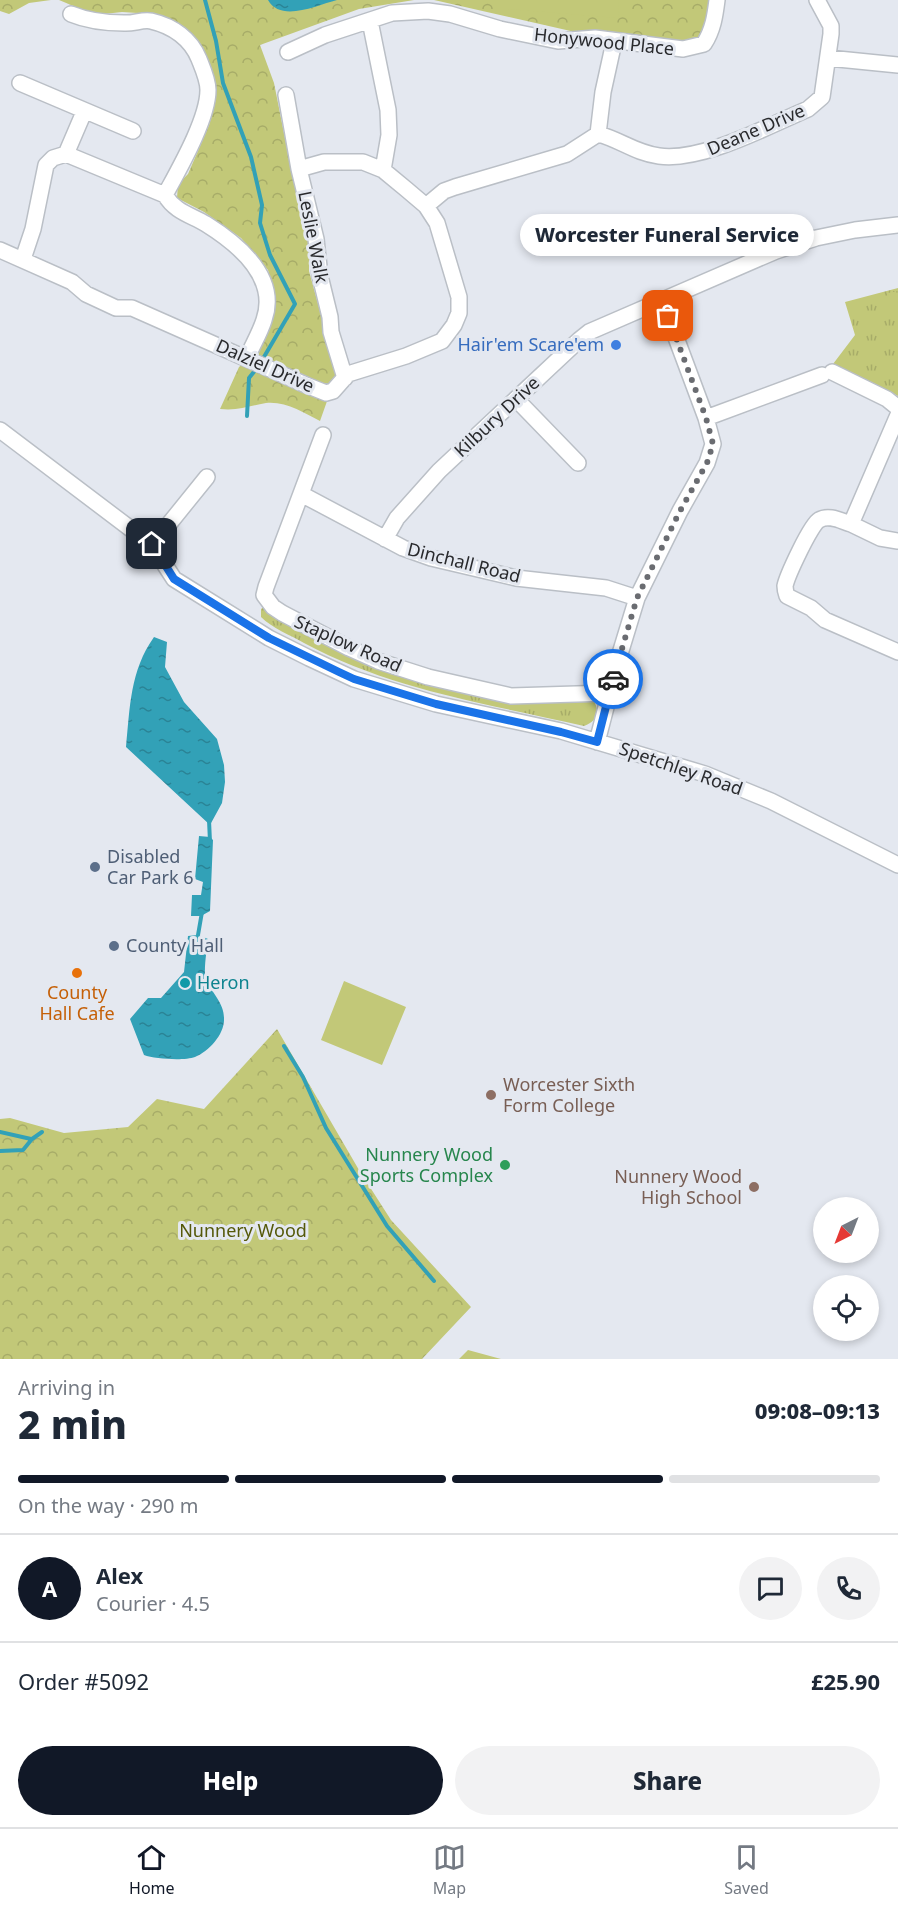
<!DOCTYPE html>
<html lang="en">
<head>
<meta charset="utf-8">
<style>
  body { margin:0; font-family:"Noto Sans",sans-serif; background:#f2f2f3; color:#1f2937; height:100vh; display:flex; flex-direction:column; font-size:22px; white-space:nowrap }
  * { box-sizing:border-box; margin:0 }
  p { font-size:20px; color:#747a83 }
  .icon { flex:none; width:33px; height:33px; fill:none; stroke:currentColor; stroke-width:2; stroke-linecap:round; stroke-linejoin:round }
  .map { position:relative; height:1359px; overflow:hidden }
  .sheet { display:flex; flex-direction:column; background:#fff; flex:1 }
  .sheet>* { flex:none }
  .needle { width:39px; rotate:222deg }
  .tools { position:absolute; left:813px; top:1197px; display:grid; gap:12px }
  .tools a { display:grid; place-items:center; width:66px; height:66px; border-radius:50%; background:#fff; box-shadow:0 3px 9px #0003; font-size:30px }
  .pin { position:absolute; display:grid; place-items:center; width:51px; height:51px; color:#fff; margin:-26px; border-radius:12px; box-shadow:0 3px 9px #0006 }
  .courier { position:absolute; display:grid; place-items:center; width:60px; height:60px; margin:-30px; border:4px solid #1a73e8; border-radius:50%; background:#fff; color:#222; box-shadow:0 2px 8px #0007 }
  .bubble { position:absolute; height:42px; border-radius:21px; background:#fff; box-shadow:0 3px 9px #0003; font-size:20px; font-weight:800; line-height:42px; text-align:center }
  .head em { font-style:normal; font-weight:800 }
  .head div { display:flex; flex-direction:column-reverse }
  .head { display:flex; align-items:center; justify-content:space-between; height:102px; padding:0 18px }
  h1 { font-size:39px; font-weight:800; line-height:45px }
  .bar { display:grid; grid-template-columns:repeat(4,1fr); gap:9px 6px; align-content:center; height:72px; padding:0 18px }
  .bar i { height:8px; border-radius:4px; background:#e0e1e3 }
  .bar .current { background:#111827 }
  .bar p { grid-column:span 4 }
  .line { display:flex; align-items:center; gap:15px; padding:0 18px; border-top:2px solid #e0e1e3 }
  .line div { flex:1 }
  .round { display:grid; place-items:center; flex:none; width:63px; height:63px; border-radius:32px; background:#f2f2f3 }
  .primary-button { display:flex; gap:12px; margin-top:auto; padding:12px 18px }
  .primary-button a { flex:1; height:69px; border-radius:36px; background:#111827; color:#fff; font-size:24px; font-weight:800; line-height:69px; text-align:center }
  .primary-button a+a { background:#f2f2f3; color:#1f2937 }
  .menu { display:flex; justify-content:space-around; align-items:center; height:84px; border-top:2px solid #e0e1e3; background:#fff; font-size:16px; color:#747a83 }
  .menu a { display:grid; justify-items:center; gap:3px }
  .menu .current { color:#111827 }
  .map>svg:first-child { display:block }
  .grass { fill:url(#grass-tufts) }
  .forest { fill:url(#forest-crowns) }
  .garden { fill:#c2c878 }
  .water { fill:url(#water-ripples) }
  .lines { fill:none; stroke-linecap:round; stroke-linejoin:round }
  .stream { stroke:#32a1b7; stroke-width:4 }
  .minor-casing { stroke:#babfc6; stroke-width:18 }
  .minor { stroke:#fff; stroke-width:15 }
  .done { stroke:#6a6c71; stroke-width:6; stroke-dasharray:0 10.8 }
  .route { stroke:#1a73e8; stroke-width:8 }
  .shop-dot { fill:#3f7fe0; stroke:#e4e8f0; stroke-width:2 }
  .service-dot { fill:#5c6f8a; stroke:#e4e8f0; stroke-width:2 }
  .food-dot { fill:#e8710a; stroke:#e4e8f0; stroke-width:2 }
  .culture-dot { fill:#0f9aa8; stroke:#e4e8f0; stroke-width:2 }
  .education-dot { fill:#8d6e63; stroke:#e4e8f0; stroke-width:2 }
  .leisure-dot { fill:#2e9e5b; stroke:#e4e8f0; stroke-width:2 }
  .labels { text-anchor:middle; stroke-width:6; stroke-linejoin:round; paint-order:stroke }
  .street-label { font-size:18px; fill:#292a2d; stroke:#e4e8f0 }
  .shop-label { font-size:18px; fill:#366cbe; stroke:#e4e8f0; text-anchor:end }
  .service-label { font-size:18px; fill:#4e5e75; stroke:#e4e8f0; text-anchor:start }
  .culture-label { font-size:18px; fill:#0d838f; stroke:#e4e8f0; text-anchor:start }
  .food-label { font-size:18px; fill:#c56008; stroke:#e4e8f0 }
  .education-label { font-size:18px; fill:#785e54; stroke:#e4e8f0; text-anchor:start }
  .leisure-label { font-size:18px; fill:#27864d; stroke:#e4e8f0; text-anchor:end }
  .park-label { font-size:18px; fill:#55590a; stroke:#e4e8f0 }
</style>
</head>
<body>
<div class="map">
<svg width="898" height="1359" viewBox="0 0 898 1359">
  <defs>
    <pattern id="grass-tufts" width="24" height="20" patternUnits="userSpaceOnUse" patternTransform="scale(1.5)"><rect width="24" height="20" fill="#c2c878"/><path d="M3 7l-1-3M5 7V3M7 7l1-3M15 17l-1-3M17 17v-4M19 17l1-3" fill="none" stroke="#a7ac68"/></pattern>
    <pattern id="forest-crowns" width="20" height="18" patternUnits="userSpaceOnUse" patternTransform="scale(1.5)"><rect width="20" height="18" fill="#c2c878"/><path d="M2 6a3 3 0 1 1 6 0M12 15a3 3 0 1 1 6 0" fill="none" stroke="#a7ac68"/></pattern>
    <pattern id="water-ripples" width="26" height="14" patternUnits="userSpaceOnUse" patternTransform="scale(1.5)"><rect width="26" height="14" fill="#32a1b7"/><path d="M2 4q2-2 4 0t4 0M15 11q2-2 4 0t4 0" fill="none" stroke="#2a8395"/></pattern>
  </defs>
  <rect width="100%" height="100%" fill="#e4e8f0"/>
  <path class="grass" d="M898,288V396L833,364L855,335L845,302Z
    M264,607L272,616L283,621L494,699L524,704L593,700C601,712 597,721 584,726C489,704 391,690 304,643C290,635 272,628 261,617V609Z"/>
  <path class="forest" d="M0,0H51L29,3L9,14L0,11Z
    M59,0H414L359,9L260,45L274,83L291,168L309,235V271L337,373L320,421C304,413 286,401 266,403C249,406 238,411 220,409L239,367L260,349L269,326L275,298L268,270L241,238L204,212L177,198L178,184L188,174L209,125L216,99L213,77L153,14L122,12L95,15Z
    M434,0H716L701,40L683,41L599,30L575,32Z
    M898,291V315L890,308L888,293Z
    M277,1029L359,1170L391,1220L471,1307L422,1359H0V1119L10,1118L64,1133L128,1127L157,1099L204,1109Z"/>
  <path class="garden" d="M508,0H619L618,18L508,9Z
    M344,981L406,1007L382,1065L321,1040Z
    M468,1350L501,1359H459Z"/>
  <path class="water" d="M268,0H337C317,5 281,23 268,0Z
    M154,637L167,642L165,667L184,702L217,739L224,765L225,782L222,803L210,825L126,747C130,707 130,671 154,637Z
    M199,836L210,837L213,840L210,911L201,916H191L192,895H201L203,882L195,879Z
    M198,935L208,939C207,949 203,972 206,980C212,993 224,1003 224,1018C225,1034 209,1051 195,1057C184,1061 155,1059 144,1055L130,1019L148,998H161L184,972L188,936Z"/>
  <g class="lines">
    <path class="stream" d="M205,0L216,41L223,83L251,157L262,205L260,223L270,255L295,304L261,362
      M247,416L249,378L257,368
      M209,820L210,842
      M198,935L202,912
      M284,1046L303,1077L326,1128L387,1226L434,1281
      M0,1132L31,1139
      M0,1151L23,1150L32,1139L42,1132"/>
    <defs>
      <path id="minor" d="M71,14C88,21 106,23 124,23C133,24 143,19 151,21C173,26 191,39 199,59C203,69 208,80 208,90C208,119 179,169 165,195
        M370,21L388,110L389,135L383,170
        M288,52L325,35L392,13L428,11L450,14L500,29L558,41L595,38L683,49L704,44C713,30 715,16 717,0
        M828,58L898,65
        M20,83L133,131
        M286,95L299,169L316,239L320,276L330,317L331,332L345,378
        M598,134L603,92L614,42
        M66,154L165,195
        M165,195C175,212 191,215 206,224C238,244 279,277 264,320C260,333 252,346 247,358
        M426,206L444,191L455,187L567,154L598,134C619,139 635,153 659,156C702,162 768,126 808,109L822,97L831,34V26L817,0
        M0,250L72,282L86,294L116,308H132L306,385L326,393L333,391L348,374L406,356L442,341L454,325L459,313V297L437,223L426,206L406,189L383,170L363,162H324L299,169
        M23,259L33,229L46,165L53,158L66,154L84,112
        M832,372L887,399L898,408
        M516,399L578,463
        M898,415L851,524C841,521 829,514 819,520C811,524 787,576 785,586C785,589 786,593 787,596L811,608L825,620L898,652
        M706,418L822,375
        M0,430L152,545L174,579L269,638L309,658L354,679L436,704L561,731L705,774L771,801L898,865
        M323,435L266,587L264,595L273,607L282,613L349,648L378,661L428,677L511,696L609,693
        M301,494L403,548L431,558L516,578L606,588L637,598
        M851,524L880,538L898,541
        M385,539L397,518L439,471L579,340L589,332L776,251L816,238L855,230L898,225
        M152,545L207,477
        M597,742L619,657L637,598L680,511L707,463L713,444L706,418L662,300"/>
    </defs>
    <use href="#minor" class="minor-casing"/>
    <use href="#minor" class="minor"/>
  </g>
  <g class="lines">
    <path class="done" d="M613,679L637,598L680,511L707,463L713,444L706,418L668,316"/>
    <path class="route" d="M152,544L174,579L269,638L339,672L354,679L436,704L561,732L597,742L613,679"/>
  </g>
  <circle class="shop-dot" cx="616" cy="345" r="6"/>
  <g class="service-dot">
    <circle cx="95" cy="867" r="6"/>
    <circle cx="114" cy="946" r="6"/>
  </g>
  <circle class="food-dot" cx="77" cy="973" r="6"/>
  <circle class="culture-dot" cx="185" cy="983" r="6"/>
  <g class="education-dot">
    <circle cx="491" cy="1095" r="6"/>
    <circle cx="754" cy="1187" r="6"/>
  </g>
  <circle class="leisure-dot" cx="505" cy="1165" r="6"/>
  <g class="labels">
    <g class="street-label">
      <text transform="translate(604 42) rotate(6)" y="6">Honywood Place</text>
      <text transform="translate(756 130) rotate(-23)" y="6">Deane Drive</text>
      <text transform="translate(313 237) rotate(79)" y="6">Leslie Walk</text>
      <text transform="translate(265 366) rotate(24)" y="6">Dalziel Drive</text>
      <text transform="translate(497 417) rotate(-43)" y="6">Kilbury Drive</text>
      <text transform="translate(464 563) rotate(14)" y="6">Dinchall Road</text>
      <text transform="translate(348 644) rotate(24)" y="6">Staplow Road</text>
      <text transform="translate(681 769) rotate(19)" y="6">Spetchley Road</text>
    </g>
    <g class="shop-label">
      <text x="604" y="351">Hair'em Scare'em</text>
    </g>
    <g class="service-label">
      <text x="107" y="863">Disabled<tspan x="107" dy="21">Car Park 6</tspan></text>
      <text x="126" y="952">County Hall</text>
    </g>
    <g class="culture-label">
      <text x="197" y="989">Heron</text>
    </g>
    <g class="food-label">
      <text x="77" y="999">County<tspan x="77" dy="21">Hall Cafe</tspan></text>
    </g>
    <g class="education-label">
      <text x="503" y="1091">Worcester Sixth<tspan x="503" dy="21">Form College</tspan></text>
      <text x="742" y="1183" text-anchor="end">Nunnery Wood<tspan x="742" dy="21">High School</tspan></text>
    </g>
    <g class="leisure-label">
      <text x="493" y="1161">Nunnery Wood<tspan x="493" dy="21">Sports Complex</tspan></text>
    </g>
    <g class="park-label">
      <text x="243" y="1237">Nunnery Wood</text>
    </g>
  </g>
</svg>
<div class="tools">
<a><svg class="needle" viewBox="-14 -14 28 28"><path d="M0-13l5 13h-10z" fill="#e53935"/><path d="M0 13l5-13h-10z" fill="#747a83"/></svg></a>
<a><svg class="icon" aria-label="locate" viewBox="0 0 24 24"><circle cx="12" cy="12" r="6"/><path d="M12 2v4M12 18v4M2 12h4M18 12h4"/></svg></a>
</div>
<div class="pin" style="left:668px;top:316px;background:#ea580c"><svg class="icon" aria-label="bag" viewBox="0 0 24 24"><path d="M5 8h14l-1 12H6zM9 8a3 3 0 0 1 6 0"/></svg></div>
<div class="pin" style="left:152px;top:544px;background:#1f2937"><svg class="icon" aria-label="home" viewBox="0 0 24 24"><path d="M3 11l9-7 9 7M6 9v11h12V9"/></svg></div>
<div class="courier" style="left:613px;top:679px"><svg class="icon" aria-label="car" viewBox="0 0 24 24"><path d="M5 17H2v-5l4-1 3-4h7l3 4 3 1v5h-3M9 17h6M6 11h13"/><circle cx="7" cy="17" r="2"/><circle cx="17" cy="17" r="2"/></svg></div>
<div class="bubble" style="left:520px;top:214px;width:294px">Worcester Funeral Service</div>
</div>
<section class="sheet">
<div class="head"><div><h1>2 min</h1><p>Arriving in</p></div><em>09:08–09:13</em></div>
<div class="bar"><i class="current"></i><i class="current"></i><i class="current"></i><i></i><p>On the way · 290 m</p></div>
<div class="line" style="height:108px"><b class="round" style="background:#111827;color:#fff">A</b><div><b>Alex</b><p>Courier · 4.5</p></div><a class="round"><svg class="icon" aria-label="chat" viewBox="0 0 24 24"><path d="M4 5h16v11H9l-5 4z"/></svg></a><a class="round"><svg class="icon" aria-label="phone" viewBox="0 0 24 24"><path d="M5 4h4l2 5-3 2q2 4 5 5l2-3 5 2v4C11 20 4 13 5 4z"/></svg></a></div>
<div class="line" style="height:78px"><div>Order #5092</div><b>£25.90</b></div>
<div class="primary-button"><a>Help</a><a>Share</a></div>
</section>
<nav class="menu">
<a class="current"><svg class="icon" aria-label="home" viewBox="0 0 24 24"><path d="M3 11l9-7 9 7M6 9v11h12V9"/></svg>Home</a>
<a><svg class="icon" aria-label="map" viewBox="0 0 24 24"><path d="M3 6l6-2 6 2 6-2v14l-6 2-6-2-6 2zM9 4v14M15 6v14"/></svg>Map</a>
<a><svg class="icon" aria-label="saved" viewBox="0 0 24 24"><path d="M7 4h10v16l-5-4-5 4z"/></svg>Saved</a>
</nav>
</body>
</html>
